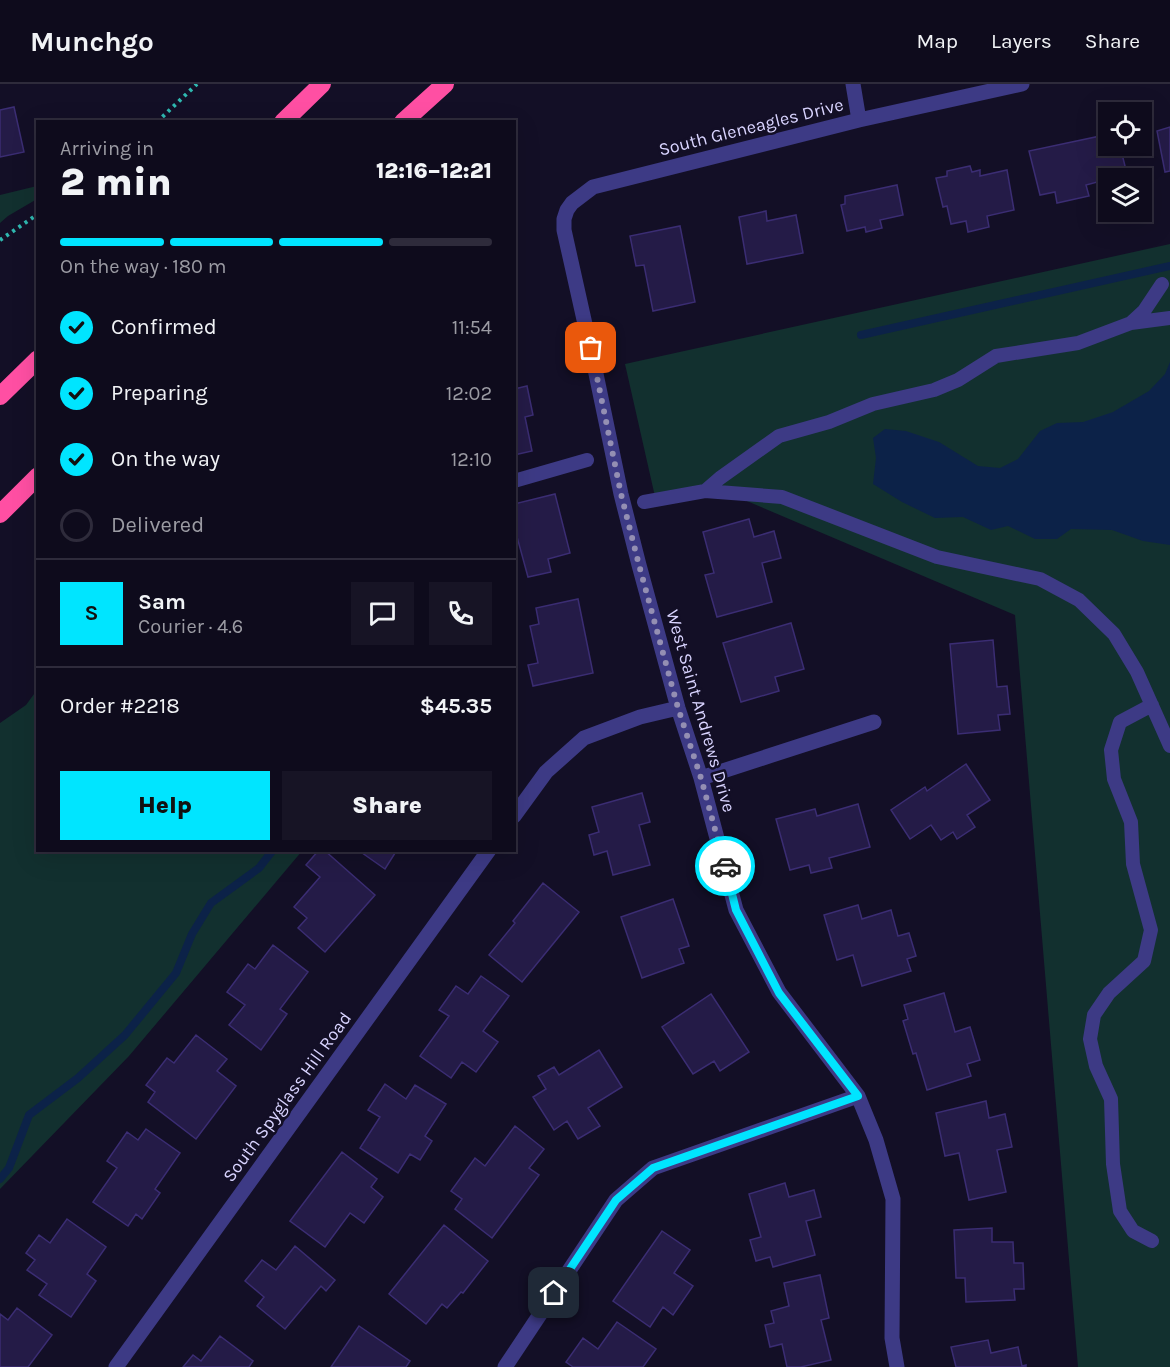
<!DOCTYPE html>
<html lang="en">
<head>
<meta charset="utf-8">
<style>
  body { margin:0; font-family:Karla,sans-serif; background:#171425; color:#f1f3f6; height:100vh; display:flex; flex-direction:column; font-size:22px; white-space:nowrap }
  * { box-sizing:border-box; margin:0 }
  p { font-size:20px; color:#9b9ba3 }
  .icon { flex:none; width:33px; height:33px; fill:none; stroke:currentColor; stroke-width:2; stroke-linecap:round; stroke-linejoin:round }
  .map { position:relative; flex:1; overflow:hidden }
  .drawer { position:absolute; left:36px; top:36px; width:480px; height:732px; display:flex; flex-direction:column; background:#0e0b1c; border-radius:0px; box-shadow:0 6px 24px #0002,0 0 0 2px #2e2b3b }
  .drawer>* { flex:none }
  .buttons { position:absolute; left:1098px; top:18px; display:grid; gap:12px }
  .buttons a { display:grid; place-items:center; width:54px; height:54px; border-radius:0px; background:#0e0b1c; box-shadow:0 6px 24px #0002,0 0 0 2px #2e2b3b; font-size:30px }
  .pin { position:absolute; display:grid; place-items:center; width:51px; height:51px; color:#fff; margin:-26px; border-radius:12px; box-shadow:0 3px 9px #0006 }
  .courier { position:absolute; display:grid; place-items:center; width:60px; height:60px; margin:-30px; border:4px solid #00e5ff; border-radius:50%; background:#fff; color:#222; box-shadow:0 2px 8px #0007 }
  .headline em { font-style:normal; font-weight:800 }
  .headline div { display:flex; flex-direction:column-reverse }
  .headline { display:flex; align-items:center; justify-content:space-between; height:102px; padding:0 24px }
  h1 { font-size:39px; font-weight:800; line-height:45px }
  .bar { display:grid; grid-template-columns:repeat(4,1fr); gap:9px 6px; align-content:center; height:72px; padding:0 24px }
  .bar i { height:8px; border-radius:4px; background:#2e2b3b }
  .bar .selected { background:#00e5ff }
  .bar p { grid-column:span 4 }
  .line { display:flex; align-items:center; gap:15px; padding:0 24px; border-top:2px solid #2e2b3b }
  .line div { flex:1 }
  .round { display:grid; place-items:center; flex:none; width:63px; height:63px; border-radius:0px; background:#171425 }
  ol { padding:0 24px; list-style:none }
  li { display:flex; align-items:center; gap:18px; height:66px }
  li p { margin-inline-start:auto }
  li .icon { padding:6px; border-radius:50%; background:#00e5ff; color:#111; stroke-width:4 }
  li:last-child { color:#9b9ba3 }
  li i { width:33px; height:33px; border:3px solid #2e2b3b; border-radius:50% }
  .button { display:flex; gap:12px; margin-top:auto; padding:12px 24px }
  .button a { flex:1; height:69px; border-radius:0px; background:#00e5ff; color:#111; font-size:24px; font-weight:800; line-height:69px; text-align:center }
  .button a+a { background:#171425; color:#f1f3f6 }
  header { display:flex; align-items:center; gap:36px; box-sizing:border-box; height:84px; padding:0 30px; background:#0e0b1c; border-bottom:2px solid #2e2b3b }
  header strong { font-size:28px }
  nav { display:flex; gap:33px; margin-inline-start:auto; font-size:21px }
  .map>svg:first-child { display:block }
  .green { fill:#12302f }
  .water { fill:#0c2248 }
  .lines { fill:none; stroke-linecap:round; stroke-linejoin:round }
  .stream { stroke:#0c2248; stroke-width:8 }
  .building { fill:#241b47; stroke:#3b2d73; stroke-width:1.5 }
  .path { stroke:#2fb8b0; stroke-width:4; stroke-dasharray:3 4.5; stroke-linecap:butt }
  .service { stroke:#3d3a85; stroke-width:14 }
  .minor { stroke:#3d3a85; stroke-width:15 }
  .motorway { stroke:#ff4fa3; stroke-width:18 }
  .done { stroke:#948fb3; stroke-width:6; stroke-dasharray:0 10.8 }
  .route { stroke:#00e5ff; stroke-width:8 }
  .labels { text-anchor:middle; stroke-width:5; stroke-linejoin:round; paint-order:stroke }
  .street-label { font-size:18px; fill:#d9d4ff; stroke:#130f26 }
</style>
</head>
<body>
<header>
<strong>Munchgo</strong>
<nav><a>Map</a><a>Layers</a><a>Share</a></nav>
</header>
<div class="map">
<svg width="1170" height="1283" viewBox="0 0 1170 1283">
  <rect width="100%" height="100%" fill="#130f26"/>
  <path class="green" d="M37,102V115L8,132L0,139V111Z
    M1170,160V1283H1078L1015,531L735,412L656,417L625,280Z
    M37,606L38,766L302,767L129,972L0,1105V639L26,621Z"/>
  <path class="water" d="M1170,278V461L1143,457L1112,446L1071,445L1057,455H1035L1008,442L991,446L963,433L935,434L902,418L873,400L876,374L873,354L885,345L906,347L939,358L978,382L1000,384L1018,375L1040,347L1057,339L1083,338L1113,328L1149,307L1165,290Z"/>
  <g class="lines">
    <path class="stream" d="M861,251L1170,182
      M0,1095L9,1084L29,1031L78,994L125,951L176,889L192,850L211,819L259,784L273,766"/>
  </g>
  <path class="building" d="M14,23L24,68L0,73V26Z
    M1170,43V87L1165,88L1157,47Z
    M1105,51L1106,58H1108V62H1120L1127,90L1086,101L1089,112L1057,119L1055,108L1040,111L1029,67Z
    M970,82L972,88L980,86V92L1007,86L1014,126L987,132L989,143L968,148L966,137L951,140L947,122L943,123L936,94L947,92V87Z
    M897,101L903,131L880,136L882,144L866,148L865,143L847,147L841,121L845,120V112Z
    M766,127L767,137L796,131L803,169L747,180L739,133Z
    M680,142L695,218L653,227L644,181L636,182L630,152Z
    M527,302L533,331L525,333L532,367L514,371V305Z
    M555,410L570,469L548,475L551,488L528,493L514,442V420Z
    M749,435L754,453L774,447L781,474L762,479L772,518L717,533L705,491L714,489L703,448Z
    M578,515L593,589L533,602L528,581L538,579L530,542L539,540L536,524Z
    M791,539L804,585L775,593L779,607L741,618L723,559Z
    M993,556L997,603L1007,602L1010,630L998,631L1000,646L958,650L950,560Z
    M966,680L990,716L967,731L975,743L957,755L953,748L941,756L931,741L910,755L891,726L925,703L927,707Z
    M642,709L650,738L639,741L650,781L613,791L607,767L594,771L589,751L599,748L592,723Z
    M858,720L870,763L829,774L832,784L811,789L809,781L790,786L776,735L815,725L817,732Z
    M319,766H324L375,811L325,868L298,844L307,834L294,823L320,793L306,781Z
    M358,766H397L385,785Z
    M543,799L579,828L522,898L489,871L515,839L513,837Z
    M673,815L689,862L679,865L684,879L642,894L621,833Z
    M858,821L862,835L891,826L898,852L909,849L916,872L907,875L911,887L862,902L853,871L837,876L824,831Z
    M273,861L308,888L280,925L287,930L261,966L229,941L245,921L227,908L248,880L255,885Z
    M481,892L509,912L483,947L498,958L476,988L462,978L451,994L420,972L449,932L439,926L456,902L468,910Z
    M944,909L955,948L970,943L980,976L967,980L971,992L927,1006L916,969L913,970L903,937L908,935L904,921Z
    M711,910L749,968L720,987L714,977L693,990L662,943Z
    M196,951L227,975L217,987L236,1002L196,1055L148,1018L155,1008L146,1001L167,974L174,979Z
    M599,966L622,1003L588,1024L600,1042L578,1055L567,1037L554,1046L533,1013L546,1005L538,992L554,983L559,991Z
    M385,1000L406,1015L415,1001L446,1020L425,1052L432,1057L420,1076L410,1070L398,1089L360,1064L380,1033L368,1026Z
    M986,1017L989,1034L1005,1030L1012,1063L997,1066L1006,1108L969,1116L959,1069L945,1072L936,1029Z
    M515,1042L544,1065L529,1084L539,1091L492,1154L455,1125L462,1115L451,1107L475,1074L485,1082Z
    M146,1045L180,1069L155,1105L160,1109L142,1135L136,1130L128,1142L93,1118L117,1084L107,1077L127,1048L138,1056Z
    M342,1068L377,1095L371,1103L383,1113L364,1139L350,1129L325,1163L290,1137Z
    M785,1099L789,1113L814,1106L821,1133L806,1137L815,1171L773,1183L770,1173L756,1177L750,1156L761,1153L749,1110Z
    M67,1135L106,1163L87,1190L96,1197L71,1233L39,1211L47,1200L27,1186L35,1176L26,1169L39,1151L50,1159Z
    M444,1141L488,1177L463,1209L461,1208L447,1224L442,1220L426,1240L389,1210Z
    M992,1144V1158H1013L1014,1179H1023L1024,1205H1014L1015,1216L966,1218L965,1194H956L954,1146Z
    M662,1147L690,1166L674,1189L693,1202L673,1231L663,1223L650,1243L613,1217Z
    M295,1162L335,1196L326,1207L321,1202L285,1245L257,1222L264,1213L245,1197L262,1176L276,1186Z
    M820,1191L829,1234L821,1236L831,1276L801,1283H787L782,1260L770,1263L765,1241L774,1239L771,1227L789,1222L784,1199Z
    M17,1224L52,1251L28,1283H0V1230L8,1236Z
    M617,1238L656,1265L643,1283H573L566,1278L583,1254L598,1265Z
    M359,1242L410,1277L406,1283H331Z
    M220,1252L253,1277L249,1283H183L193,1271L201,1277Z
    M988,1256L991,1269L1018,1263L1022,1282L1026,1281V1283H956L951,1263Z"/>
  <g class="lines">
    <path class="path" d="M157,38L197,0
      M0,156L38,130"/>
    <path class="service" d="M1131,239L1144,227L1162,200
      M514,397L587,376
      M705,407L720,394L779,352L829,338L873,320L934,306L958,296L996,272L1078,259L1131,239L1170,234
      M644,418L705,407L782,413L937,473L1040,495L1079,516L1114,550L1137,588L1170,662
      M1152,1157L1133,1147L1120,1127L1113,1080L1111,1015L1096,982L1090,955L1094,931L1109,909L1144,877L1151,846L1133,780L1131,738L1114,695L1111,666L1120,638L1152,621"/>
    <path class="minor" d="M853,0L859,36
      M701,694L874,638
      M514,732L546,688L584,654L640,633L678,624
      M116,1283L489,766
      M505,1283L616,1116L653,1084L858,1012
      M897,1283L892,1254L893,1115L876,1056L858,1012L779,908L736,826L701,694L678,624L639,481L621,410L595,285L564,146V135L567,126L572,119L593,103L859,36L1022,0"/>
    <path class="motorway" d="M283,38L322,0
      M403,38L445,0
      M0,312L38,275
      M0,430L38,392"/>
  </g>
  <g class="lines">
    <path class="done" d="M591,264L621,410L639,481L678,624L701,694L725,782"/>
    <path class="route" d="M554,1209L616,1116L653,1084L858,1012L779,909L736,826L725,782"/>
  </g>
  <g class="labels">
    <g class="street-label">
      <text transform="translate(751 43) rotate(-14)" y="6">South Gleneagles Drive</text>
      <text transform="translate(701 627) rotate(74)" y="6">West Saint Andrews Drive</text>
      <text transform="translate(287 1013) rotate(-54)" y="6">South Spyglass Hill Road</text>
    </g>
  </g>
</svg>
<div class="buttons">
<a><svg class="icon" aria-label="locate" viewBox="0 0 24 24"><circle cx="12" cy="12" r="6"/><path d="M12 2v4M12 18v4M2 12h4M18 12h4"/></svg></a>
<a><svg class="icon" aria-label="layers" viewBox="0 0 24 24"><path d="M12 4l9 5-9 5-9-5zM3 14l9 5 9-5"/></svg></a>
</div>
<div class="pin" style="left:591px;top:264px;background:#ea580c"><svg class="icon" aria-label="bag" viewBox="0 0 24 24"><path d="M5 8h14l-1 12H6zM9 8a3 3 0 0 1 6 0"/></svg></div>
<div class="pin" style="left:554px;top:1209px;background:#1f2937"><svg class="icon" aria-label="home" viewBox="0 0 24 24"><path d="M3 11l9-7 9 7M6 9v11h12V9"/></svg></div>
<div class="courier" style="left:725px;top:782px"><svg class="icon" aria-label="car" viewBox="0 0 24 24"><path d="M5 17H2v-5l4-1 3-4h7l3 4 3 1v5h-3M9 17h6M6 11h13"/><circle cx="7" cy="17" r="2"/><circle cx="17" cy="17" r="2"/></svg></div>
<section class="drawer">
<div class="headline"><div><h1>2 min</h1><p>Arriving in</p></div><em>12:16–12:21</em></div>
<div class="bar"><i class="selected"></i><i class="selected"></i><i class="selected"></i><i></i><p>On the way · 180 m</p></div>
<ol>
<li><svg class="icon" aria-label="check" viewBox="0 0 24 24"><path d="M5 12l5 5 9-10"/></svg>Confirmed<p>11:54</p></li>
<li><svg class="icon" aria-label="check" viewBox="0 0 24 24"><path d="M5 12l5 5 9-10"/></svg>Preparing<p>12:02</p></li>
<li><svg class="icon" aria-label="check" viewBox="0 0 24 24"><path d="M5 12l5 5 9-10"/></svg>On the way<p>12:10</p></li>
<li><i></i>Delivered</li>
</ol>
<div class="line" style="height:108px"><b class="round" style="background:#00e5ff;color:#111">S</b><div><b>Sam</b><p>Courier · 4.6</p></div><a class="round"><svg class="icon" aria-label="chat" viewBox="0 0 24 24"><path d="M4 5h16v11H9l-5 4z"/></svg></a><a class="round"><svg class="icon" aria-label="phone" viewBox="0 0 24 24"><path d="M5 4h4l2 5-3 2q2 4 5 5l2-3 5 2v4C11 20 4 13 5 4z"/></svg></a></div>
<div class="line" style="height:78px"><div>Order #2218</div><b>$45.35</b></div>
<div class="button"><a>Help</a><a>Share</a></div>
</section>
</div>
</body>
</html>
